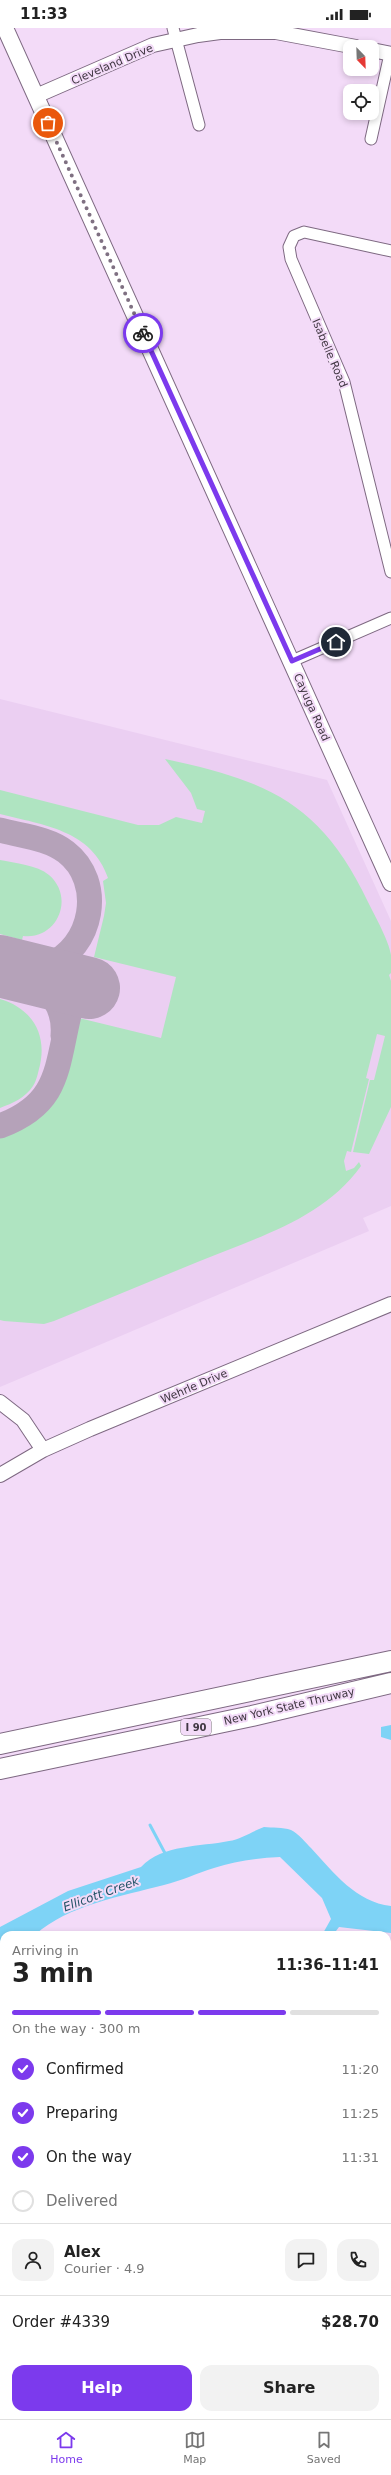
<!DOCTYPE html>
<html lang="en">
<head>
<meta charset="utf-8">
<style>
  body { margin:0; font-family:"DejaVu Sans",sans-serif; background:#f2f2f2; color:#222; height:100vh; display:flex; flex-direction:column; font-size:15px; white-space:nowrap }
  * { box-sizing:border-box; margin:0 }
  p { font-size:13px; color:#767676 }
  .icon { flex:none; width:22px; height:22px; fill:none; stroke:currentColor; stroke-width:2; stroke-linecap:round; stroke-linejoin:round }
  .map { position:relative; flex:1; overflow:hidden }
  .panel { position:absolute; left:0px; top:1903px; width:391px; height:488px; display:flex; flex-direction:column; background:#fff; border-radius:12px 12px 0 0; box-shadow:0 2px 6px #0003 }
  .panel>* { flex:none }
  .needle { width:26px; rotate:157deg }
  .fabs { position:absolute; left:343px; top:12px; display:grid; gap:8px }
  .fabs a { display:grid; place-items:center; width:36px; height:36px; border-radius:8px; background:#fff; box-shadow:0 2px 6px #0003; font-size:20px }
  .pin { position:absolute; display:grid; place-items:center; width:34px; height:34px; color:#fff; margin:-17px; border:2px solid #fff; border-radius:50%; box-shadow:0 1px 4px #0007 }
  .courier { position:absolute; display:grid; place-items:center; width:40px; height:40px; margin:-20px; border:3px solid #7c3aed; border-radius:50%; background:#fff; color:#222; box-shadow:0 1px 5px #0007 }
  .summary em { font-style:normal; font-weight:700 }
  .summary div { display:flex; flex-direction:column-reverse }
  .summary { display:flex; align-items:center; justify-content:space-between; height:68px; padding:0 12px }
  h1 { font-size:26px; font-weight:700; line-height:30px }
  .bar { display:grid; grid-template-columns:repeat(4,1fr); gap:6px 4px; align-content:center; height:48px; padding:0 12px }
  .bar i { height:5px; border-radius:3px; background:#e0e0e0 }
  .bar .on { background:#7c3aed }
  .bar p { grid-column:span 4 }
  .line { display:flex; align-items:center; gap:10px; padding:0 12px; border-top:1px solid #e0e0e0 }
  .line div { flex:1 }
  .round { display:grid; place-items:center; flex:none; width:42px; height:42px; border-radius:12px; background:#f2f2f2 }
  ol { padding:0 12px; list-style:none }
  li { display:flex; align-items:center; gap:12px; height:44px }
  li p { margin-inline-start:auto }
  li .icon { padding:4px; border-radius:50%; background:#7c3aed; color:#fff; stroke-width:4 }
  li:last-child { color:#767676 }
  li i { width:22px; height:22px; border:2px solid #e0e0e0; border-radius:50% }
  .button { display:flex; gap:8px; margin-top:auto; padding:8px 12px }
  .button a { flex:1; height:46px; border-radius:12px; background:#7c3aed; color:#fff; font-size:16px; font-weight:700; line-height:46px; text-align:center }
  .button a+a { background:#f2f2f2; color:#222 }
  .status { display:flex; justify-content:space-between; align-items:center; height:28px; padding:0 20px; background:#fff; direction:ltr }
  .status svg { height:11px; fill:currentColor }
  .dock { display:flex; justify-content:space-around; align-items:center; height:56px; border-top:1px solid #e0e0e0; background:#fff; font-size:11px; color:#767676 }
  .dock a { display:grid; justify-items:center; gap:2px }
  .dock .on { color:#7c3aed }
  .map>svg:first-child { display:block }
  .built { fill:#ebcff2 }
  .green { fill:#afe4c1 }
  .water { fill:#7ed3f6 }
  .lines { fill:none; stroke-linecap:round; stroke-linejoin:round }
  .stream { stroke:#7ed3f6; stroke-width:3 }
  .taxiway { stroke:#b5a2b9; stroke-width:25 }
  .runway { stroke:#b5a2b9; stroke-width:62 }
  .minor-casing { stroke:#7e6982; stroke-width:13 }
  .tertiary-casing { stroke:#7e6982; stroke-width:16 }
  .secondary-casing { stroke:#7e6982; stroke-width:18 }
  .motorway-casing { stroke:#7e6982; stroke-width:22 }
  .minor { stroke:#fff; stroke-width:11 }
  .tertiary { stroke:#fff; stroke-width:14 }
  .secondary { stroke:#fff; stroke-width:16 }
  .motorway { stroke:#fff; stroke-width:20 }
  .done { stroke:#7f7082; stroke-width:4; stroke-dasharray:0 7.2 }
  .route { stroke:#7c3aed; stroke-width:5 }
  .labels { text-anchor:middle; stroke-width:4; stroke-linejoin:round; paint-order:stroke }
  .shield { fill:#f3dbf8; stroke:#766879; stroke-width:1 }
  .shield-label { font-size:10px; font-weight:bold; fill:#403742 }
  .street-label { font-size:11px; fill:#403742; stroke:#f3dbf8 }
  .water-label { font-size:12px; font-style:italic; fill:#235366; stroke:#f3dbf8 }
</style>
</head>
<body>
<div class="status"><b>11:33</b><svg viewBox="0 0 49 12"><path d="M0 12V9h3v3zM5 12V6h3v6zM10 12V3h3v9zM15 12V0h3v12zM26 1h20v11H26zM47 4h2v5h-2z"/></svg></div>
<div class="map">
<svg width="391" height="2391" viewBox="0 0 391 2391">
  <rect width="100%" height="100%" fill="#f3dbf8"/>
  <path class="built" d="M0,671L327,752L391,893V1178L363,1190L369,1203L0,1359Z"/>
  <path class="green" d="M165,731C268,753 321,775 368,874C375,888 389,913 391,927C391,933 391,939 391,945L389,947L391,953V1079L369,1126L353,1124L370,1052H374L385,1008L377,1006L366,1050L369,1051L351,1124L347,1123L344,1133L346,1143L354,1140L359,1134L361,1138C323,1191 258,1209 200,1233C151,1253 103,1273 54,1293L44,1296L4,1293L0,1292V1109C68,1083 63,1054 79,990L161,1010L176,949L94,929L104,888L106,875L103,853L108,850C92,802 43,797 0,786V762L138,797H159L176,789L202,795L205,783L197,781L191,765Z
    M0,832C15,835 37,837 49,847C75,869 58,912 23,908L22,912L0,906Z
    M0,971C31,980 47,1005 40,1037C38,1044 37,1052 33,1058C25,1070 13,1075 0,1080Z"/>
  <path class="water" d="M391,1697V1712L381,1709V1699Z
    M264,1799C272,1800 283,1799 291,1802C298,1805 306,1815 311,1820C334,1845 356,1874 391,1878V1905L339,1899L333,1907H322L331,1891L322,1870L280,1829C257,1830 235,1833 214,1840C197,1845 181,1853 164,1857C122,1868 68,1877 35,1907H4V1933L0,1936V1899L68,1863L141,1839C163,1816 200,1819 229,1813C241,1811 253,1803 264,1799Z"/>
  <g class="lines">
    <path class="stream" d="M150,1797L167,1829"/>
    <path class="taxiway" d="M0,802C22,808 48,810 66,824C105,854 93,920 48,937C32,943 16,940 0,937
      M11,942C43,952 66,972 63,1008
      M0,1098C59,1076 56,1042 69,987"/>
    <path class="runway" d="M0,938L89,960"/>
    <defs>
      <path id="minor" d="M173,0L199,97
        M371,111L390,26
        M391,223L304,204L294,208L289,219L291,231L344,354L391,544
        M292,633L391,590
        M387,2174L391,2178
        M0,2194L4,2177
        M0,2290L4,2292
        M387,2335L391,2333
        M69,2387L71,2391
        M276,2391L281,2387"/>
      <path id="tertiary" d="M372,22L391,26
        M36,68L153,17L198,7L220,4H276L356,19
        M0,1374L23,1392L43,1422
        M0,1447L43,1422L90,1401L391,1276
        M0,2024L4,2030
        M237,2387V2391
        M254,2387L257,2391"/>
      <path id="secondary" d="M5,0L391,855"/>
      <path id="motorway" d="M0,1716L391,1633
        M0,1741L252,1688L391,1655"/>
    </defs>
    <use href="#minor" class="minor-casing"/>
    <use href="#tertiary" class="tertiary-casing"/>
    <use href="#secondary" class="secondary-casing"/>
    <use href="#motorway" class="motorway-casing"/>
    <use href="#minor" class="minor"/>
    <use href="#tertiary" class="tertiary"/>
    <use href="#secondary" class="secondary"/>
    <use href="#motorway" class="motorway"/>
  </g>
  <g class="lines">
    <path class="done" d="M48,95L143,305"/>
    <path class="route" d="M143,305L292,633L336,614"/>
  </g>
  <g class="labels">
    <rect class="shield" x="181" y="1691" width="30" height="16" rx="3"/>
    <g class="shield-label">
      <text x="196" y="1703">I 90</text>
    </g>
    <g class="street-label">
      <text transform="translate(112 36) rotate(-23)" y="4">Cleveland Drive</text>
      <text transform="translate(330 325) rotate(67)" y="4">Isabelle Road</text>
      <text transform="translate(312 679) rotate(66)" y="4">Cayuga Road</text>
      <text transform="translate(194 1358) rotate(-23)" y="4">Wehrle Drive</text>
      <text transform="translate(289 1678) rotate(-13)" y="4">New York State Thruway</text>
    </g>
    <g class="water-label">
      <text transform="translate(101 1866) rotate(-20)" y="4">Ellicott Creek</text>
    </g>
  </g>
</svg>
<div class="fabs">
<a><svg class="needle" viewBox="-14 -14 28 28"><path d="M0-13l5 13h-10z" fill="#e53935"/><path d="M0 13l5-13h-10z" fill="#767676"/></svg></a>
<a><svg class="icon" aria-label="locate" viewBox="0 0 24 24"><circle cx="12" cy="12" r="6"/><path d="M12 2v4M12 18v4M2 12h4M18 12h4"/></svg></a>
</div>
<div class="pin" style="left:48px;top:95px;background:#ea580c"><svg class="icon" aria-label="bag" viewBox="0 0 24 24"><path d="M5 8h14l-1 12H6zM9 8a3 3 0 0 1 6 0"/></svg></div>
<div class="pin" style="left:336px;top:614px;background:#1f2937"><svg class="icon" aria-label="home" viewBox="0 0 24 24"><path d="M3 11l9-7 9 7M6 9v11h12V9"/></svg></div>
<div class="courier" style="left:143px;top:305px"><svg class="icon" aria-label="bike" viewBox="0 0 24 24"><circle cx="6" cy="16" r="4"/><circle cx="18" cy="16" r="4"/><path d="M6 16l4-8h5l3 8M10 8l3 8H6M13 5h3"/></svg></div>
<section class="panel">
<div class="summary"><div><h1>3 min</h1><p>Arriving in</p></div><em>11:36–11:41</em></div>
<div class="bar"><i class="on"></i><i class="on"></i><i class="on"></i><i></i><p>On the way · 300 m</p></div>
<ol>
<li><svg class="icon" aria-label="check" viewBox="0 0 24 24"><path d="M5 12l5 5 9-10"/></svg>Confirmed<p>11:20</p></li>
<li><svg class="icon" aria-label="check" viewBox="0 0 24 24"><path d="M5 12l5 5 9-10"/></svg>Preparing<p>11:25</p></li>
<li><svg class="icon" aria-label="check" viewBox="0 0 24 24"><path d="M5 12l5 5 9-10"/></svg>On the way<p>11:31</p></li>
<li><i></i>Delivered</li>
</ol>
<div class="line" style="height:72px"><a class="round"><svg class="icon" aria-label="person" viewBox="0 0 24 24"><circle cx="12" cy="8" r="4"/><path d="M4 21q1-7 8-7t8 7"/></svg></a><div><b>Alex</b><p>Courier · 4.9</p></div><a class="round"><svg class="icon" aria-label="chat" viewBox="0 0 24 24"><path d="M4 5h16v11H9l-5 4z"/></svg></a><a class="round"><svg class="icon" aria-label="phone" viewBox="0 0 24 24"><path d="M5 4h4l2 5-3 2q2 4 5 5l2-3 5 2v4C11 20 4 13 5 4z"/></svg></a></div>
<div class="line" style="height:52px"><div>Order #4339</div><b>$28.70</b></div>
<div class="button"><a>Help</a><a>Share</a></div>
</section>
</div>
<nav class="dock">
<a class="on"><svg class="icon" aria-label="home" viewBox="0 0 24 24"><path d="M3 11l9-7 9 7M6 9v11h12V9"/></svg>Home</a>
<a><svg class="icon" aria-label="map" viewBox="0 0 24 24"><path d="M3 6l6-2 6 2 6-2v14l-6 2-6-2-6 2zM9 4v14M15 6v14"/></svg>Map</a>
<a><svg class="icon" aria-label="saved" viewBox="0 0 24 24"><path d="M7 4h10v16l-5-4-5 4z"/></svg>Saved</a>
</nav>
</body>
</html>
